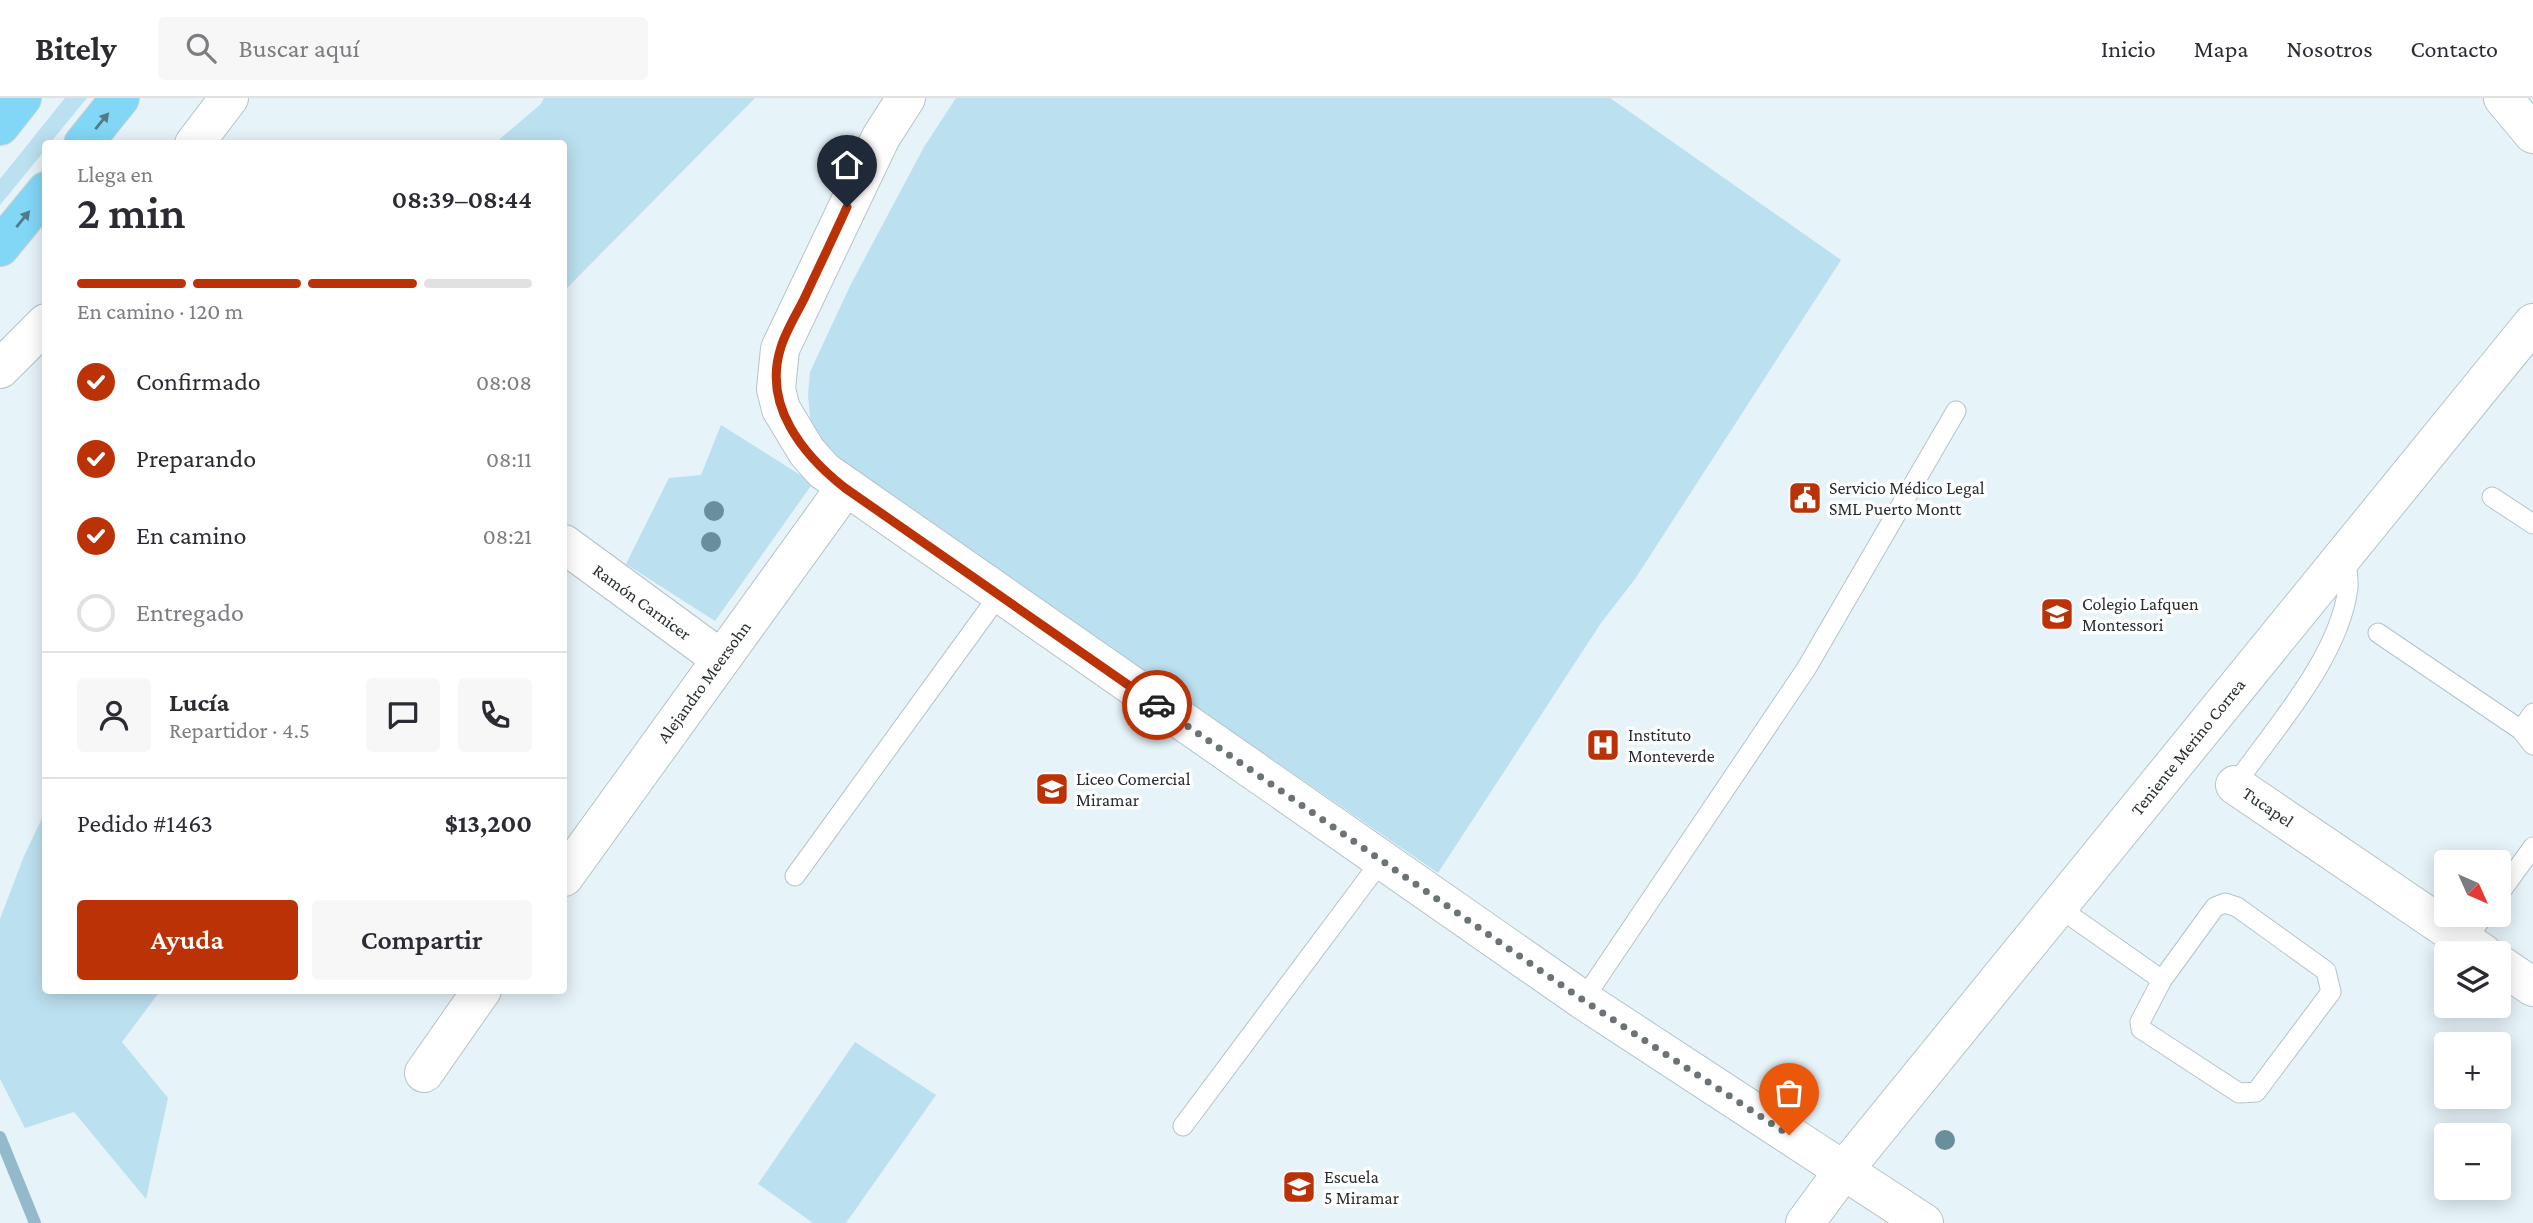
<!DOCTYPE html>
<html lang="es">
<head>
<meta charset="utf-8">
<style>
  body { margin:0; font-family:"Crimson Pro",serif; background:#f7f7f7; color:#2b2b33; height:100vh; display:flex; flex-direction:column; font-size:26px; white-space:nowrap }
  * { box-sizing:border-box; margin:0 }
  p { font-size:23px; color:#7c7c81 }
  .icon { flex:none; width:38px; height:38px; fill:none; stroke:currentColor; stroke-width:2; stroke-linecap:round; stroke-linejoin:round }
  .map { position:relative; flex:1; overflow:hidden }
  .details { position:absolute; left:42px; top:42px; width:525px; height:854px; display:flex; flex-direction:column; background:#fff; border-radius:7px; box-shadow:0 4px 18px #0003 }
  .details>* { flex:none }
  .needle { width:46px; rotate:135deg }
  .controls { position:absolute; left:2434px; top:752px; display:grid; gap:14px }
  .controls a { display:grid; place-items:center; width:77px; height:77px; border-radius:7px; background:#fff; box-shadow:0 4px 18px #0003; font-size:35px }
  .pin { position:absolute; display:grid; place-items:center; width:60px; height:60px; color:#fff; margin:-72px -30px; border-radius:50% 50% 50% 0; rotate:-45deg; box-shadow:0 0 7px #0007 }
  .pin .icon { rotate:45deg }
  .courier { position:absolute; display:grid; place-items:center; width:70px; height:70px; margin:-35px; border:5px solid #bb3206; border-radius:50%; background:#fff; color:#222; box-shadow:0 2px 9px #0007 }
  .headline em { font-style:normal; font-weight:600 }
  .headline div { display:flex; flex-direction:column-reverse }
  .headline { display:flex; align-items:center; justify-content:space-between; height:119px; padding:0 35px }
  h1 { font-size:46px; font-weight:600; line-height:52px }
  .bar { display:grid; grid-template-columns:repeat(4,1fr); gap:10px 7px; align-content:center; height:84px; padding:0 35px }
  .bar i { height:9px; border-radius:5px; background:#e1e1e2 }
  .bar .on { background:#bb3206 }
  .bar p { grid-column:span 4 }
  .line { display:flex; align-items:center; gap:18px; padding:0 35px; border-top:2px solid #e1e1e2 }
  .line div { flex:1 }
  .round { display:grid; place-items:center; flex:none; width:74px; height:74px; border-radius:7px; background:#f7f7f7 }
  ol { padding:0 35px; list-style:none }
  li { display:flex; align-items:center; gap:21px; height:77px }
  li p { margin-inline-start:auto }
  li .icon { padding:7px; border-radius:50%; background:#bb3206; color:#fff; stroke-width:4 }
  li:last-child { color:#7c7c81 }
  li i { width:38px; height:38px; border:4px solid #e1e1e2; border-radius:50% }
  .action { display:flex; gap:14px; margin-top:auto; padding:14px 35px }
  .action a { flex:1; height:80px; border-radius:7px; background:#bb3206; color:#fff; font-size:28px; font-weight:600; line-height:80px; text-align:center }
  .action a+a { background:#f7f7f7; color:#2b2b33 }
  header { display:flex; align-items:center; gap:42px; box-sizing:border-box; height:98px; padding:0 35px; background:#fff; border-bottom:2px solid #e1e1e2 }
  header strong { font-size:33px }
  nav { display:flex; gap:38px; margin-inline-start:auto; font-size:24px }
  .search { width:490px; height:63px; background:#f7f7f7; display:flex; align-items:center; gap:18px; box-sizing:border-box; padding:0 24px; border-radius:7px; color:#7c7c81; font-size:26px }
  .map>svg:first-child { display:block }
  .green { fill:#bbe0f0 }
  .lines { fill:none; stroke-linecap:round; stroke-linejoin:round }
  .stream { stroke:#93bacb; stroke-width:12 }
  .service-casing { stroke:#b6c3c8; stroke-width:21 }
  .minor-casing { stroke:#b6c3c8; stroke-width:40 }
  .trunk-casing { stroke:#d0d1d2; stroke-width:40 }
  .service { stroke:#fff; stroke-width:19 }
  .minor { stroke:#fff; stroke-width:38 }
  .trunk { stroke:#82d6f6; stroke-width:38 }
  .tree { fill:#698f9c }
  .oneway { fill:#517a8a }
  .done { stroke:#6b7377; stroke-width:7; stroke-dasharray:0 12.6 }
  .route { stroke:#bb3206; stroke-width:9 }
  .labels { text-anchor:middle; stroke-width:7; stroke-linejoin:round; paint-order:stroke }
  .poi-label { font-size:18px; fill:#292e31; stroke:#fefefe; text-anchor:start }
  .street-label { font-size:18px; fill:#292e31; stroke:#fefefe }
</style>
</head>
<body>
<header>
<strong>Bitely</strong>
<div class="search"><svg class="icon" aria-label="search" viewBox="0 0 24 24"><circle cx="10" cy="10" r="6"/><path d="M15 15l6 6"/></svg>Buscar aquí</div>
<nav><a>Inicio</a><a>Mapa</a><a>Nosotros</a><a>Contacto</a></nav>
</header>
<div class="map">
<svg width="2533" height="1125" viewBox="0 0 2533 1125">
  <rect width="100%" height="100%" fill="#e6f3f9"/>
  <path class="green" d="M65,0H87L50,45L46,46L45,52L0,107V81Z
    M544,0H755L564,193V46L495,45L541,6Z
    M956,0H1610L1841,162L1635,481L1601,525L1438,775L840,364L811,329L808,297L810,274L850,188L924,49Z
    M721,327L813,385L715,523L626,466L669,380L701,377Z
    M45,714L46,892L160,893L122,944L168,1000L146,1101L74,1014L25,1030L0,981V821L24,758Z
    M855,944L936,997L846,1125H813L758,1086Z"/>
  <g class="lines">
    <path class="stream" d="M0,1039L35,1125"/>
    <defs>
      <path id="service" d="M2492,399L2533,426
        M2378,535L2521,632L2533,647
        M2521,632L2533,615
        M2235,687C2274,631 2339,560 2348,490C2349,480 2346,468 2345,458
        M795,778L999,497
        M2499,796L2533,749
        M2225,805L2237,809L2326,873L2331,894L2256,994L2239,995L2141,931L2140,924L2162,882L2215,809Z
        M2058,809L2162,882
        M2465,843L2484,817
        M1583,902L1806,571L1956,313
        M1183,1028L1381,763"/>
      <path id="minor" d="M906,0L881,39L780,251L776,291L781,311L807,354L824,373L1583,902L1924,1125
        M2503,0L2533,36
        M194,46L229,0
        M0,271L46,225
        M564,446L721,561
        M2235,687L2484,856
        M564,779L845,390
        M2499,866L2533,889
        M424,975L482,892
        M1805,1125L1844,1072L2533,225"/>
      <path id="trunk" d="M0,28L22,0
        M83,46L120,0
        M0,149L46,93"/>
    </defs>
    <use href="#service" class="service-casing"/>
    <use href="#minor" class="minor-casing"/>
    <use href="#trunk" class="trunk-casing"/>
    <use href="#service" class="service"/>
    <use href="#minor" class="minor"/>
    <use href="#trunk" class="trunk"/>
  </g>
  <g class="tree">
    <circle cx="714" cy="413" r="10"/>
    <circle cx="711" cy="444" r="10"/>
    <circle cx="1945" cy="1042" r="10"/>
  </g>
  <defs><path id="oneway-solid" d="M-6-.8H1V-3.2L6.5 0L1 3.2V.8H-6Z" transform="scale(1.75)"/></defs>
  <g class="oneway">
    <use href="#oneway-solid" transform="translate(102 23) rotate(-51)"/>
    <use href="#oneway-solid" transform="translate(23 121) rotate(-51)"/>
  </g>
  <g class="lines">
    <path class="done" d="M1157,607L1583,902L1789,1037"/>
    <path class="route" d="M847,109C833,140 818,171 804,201C796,217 786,233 781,249C762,307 803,357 845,390L1157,607"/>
  </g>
  <defs>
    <symbol id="civic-square" viewBox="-11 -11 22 22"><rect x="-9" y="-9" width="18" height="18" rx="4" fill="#bb3206" stroke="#fefefe"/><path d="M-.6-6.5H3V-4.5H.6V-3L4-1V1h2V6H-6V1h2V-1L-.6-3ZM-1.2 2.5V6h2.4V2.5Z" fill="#fff"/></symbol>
    <symbol id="school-square" viewBox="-11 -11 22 22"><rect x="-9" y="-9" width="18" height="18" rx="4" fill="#bb3206" stroke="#fefefe"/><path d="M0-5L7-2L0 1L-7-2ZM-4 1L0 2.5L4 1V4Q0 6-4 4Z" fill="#fff"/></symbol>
    <symbol id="hospital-square" viewBox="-11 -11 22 22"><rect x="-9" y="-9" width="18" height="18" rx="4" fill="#bb3206" stroke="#fefefe"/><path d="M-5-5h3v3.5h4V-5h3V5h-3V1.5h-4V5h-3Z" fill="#fff"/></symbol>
  </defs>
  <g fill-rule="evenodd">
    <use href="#civic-square" x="1786" y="381" width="38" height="38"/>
    <use href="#school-square" x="2038" y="497" width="38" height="38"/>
    <use href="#hospital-square" x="1584" y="628" width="38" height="38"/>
    <use href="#school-square" x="1033" y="672" width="38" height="38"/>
    <use href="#school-square" x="1280" y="1070" width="38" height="38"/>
  </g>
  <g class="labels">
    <g class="poi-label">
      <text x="1829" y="396">Servicio Médico Legal<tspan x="1829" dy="21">SML Puerto Montt</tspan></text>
      <text x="2082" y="512">Colegio Lafquen<tspan x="2082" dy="21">Montessori</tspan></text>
      <text x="1628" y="643">Instituto<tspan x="1628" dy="21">Monteverde</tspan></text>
      <text x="1076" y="687">Liceo Comercial<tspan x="1076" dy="21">Miramar</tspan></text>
      <text x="1324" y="1085">Escuela<tspan x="1324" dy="21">5 Miramar</tspan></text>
    </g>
    <g class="street-label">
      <text transform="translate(642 504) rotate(36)" y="6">Ramón Carnicer</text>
      <text transform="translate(704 584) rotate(-54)" y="6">Alejandro Meersohn</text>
      <text transform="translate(2188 649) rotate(-51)" y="6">Teniente Merino Correa</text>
      <text transform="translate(2268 709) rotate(34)" y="6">Tucapel</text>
    </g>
  </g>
</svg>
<div class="controls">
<a><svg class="needle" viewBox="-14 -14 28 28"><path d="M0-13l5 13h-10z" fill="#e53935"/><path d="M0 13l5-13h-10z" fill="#7c7c81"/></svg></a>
<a><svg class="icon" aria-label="layers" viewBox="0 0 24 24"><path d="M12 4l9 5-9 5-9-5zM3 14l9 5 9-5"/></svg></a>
<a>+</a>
<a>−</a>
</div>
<div class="pin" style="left:1789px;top:1037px;background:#ea580c"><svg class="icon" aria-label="bag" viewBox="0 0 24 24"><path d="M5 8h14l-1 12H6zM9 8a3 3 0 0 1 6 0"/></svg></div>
<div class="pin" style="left:847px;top:109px;background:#1f2937"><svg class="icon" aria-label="home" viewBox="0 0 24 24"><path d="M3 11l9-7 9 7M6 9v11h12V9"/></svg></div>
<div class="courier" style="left:1157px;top:607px"><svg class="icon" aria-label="car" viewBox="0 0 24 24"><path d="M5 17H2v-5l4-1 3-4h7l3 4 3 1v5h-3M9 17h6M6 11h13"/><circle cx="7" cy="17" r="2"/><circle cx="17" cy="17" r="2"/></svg></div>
<section class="details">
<div class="headline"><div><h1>2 min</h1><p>Llega en</p></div><em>08:39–08:44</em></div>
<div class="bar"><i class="on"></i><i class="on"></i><i class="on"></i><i></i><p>En camino · 120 m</p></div>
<ol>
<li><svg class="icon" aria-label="check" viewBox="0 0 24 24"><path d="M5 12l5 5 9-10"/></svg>Confirmado<p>08:08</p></li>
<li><svg class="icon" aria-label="check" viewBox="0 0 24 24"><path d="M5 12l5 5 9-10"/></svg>Preparando<p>08:11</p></li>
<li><svg class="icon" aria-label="check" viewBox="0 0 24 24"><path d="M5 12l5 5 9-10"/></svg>En camino<p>08:21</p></li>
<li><i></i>Entregado</li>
</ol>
<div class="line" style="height:126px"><a class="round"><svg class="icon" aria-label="person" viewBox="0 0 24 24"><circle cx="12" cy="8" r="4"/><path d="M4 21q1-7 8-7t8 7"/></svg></a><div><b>Lucía</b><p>Repartidor · 4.5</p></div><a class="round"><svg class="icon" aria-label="chat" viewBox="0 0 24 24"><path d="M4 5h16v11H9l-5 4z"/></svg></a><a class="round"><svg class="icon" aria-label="phone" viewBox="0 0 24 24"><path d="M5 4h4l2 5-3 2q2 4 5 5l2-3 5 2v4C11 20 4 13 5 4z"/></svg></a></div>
<div class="line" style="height:91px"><div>Pedido #1463</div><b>$13,200</b></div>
<div class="action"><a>Ayuda</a><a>Compartir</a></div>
</section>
</div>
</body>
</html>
